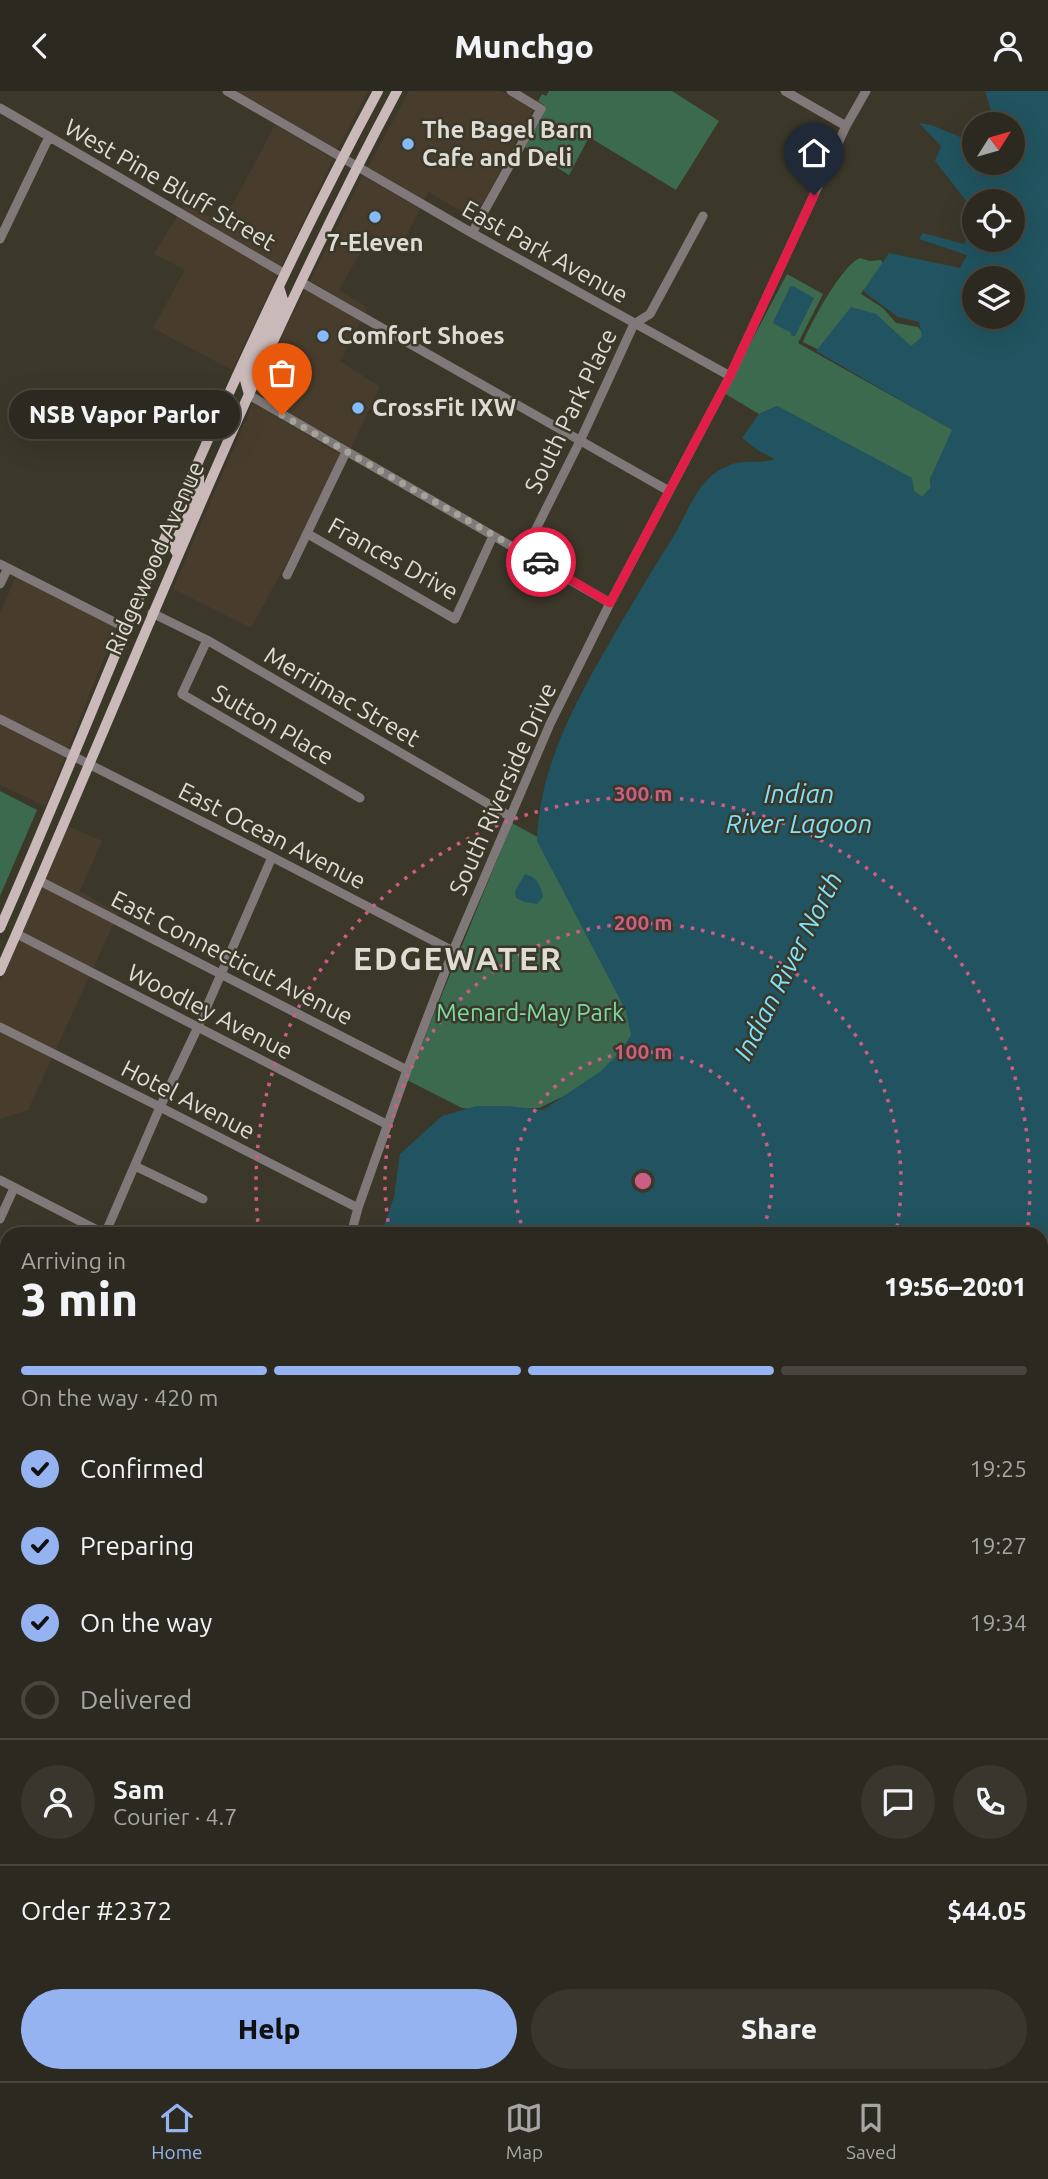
<!DOCTYPE html>
<html lang="en">
<head>
<meta charset="utf-8">
<style>
  body { margin:0; font-family:Ubuntu,sans-serif; background:#38362d; color:#f1f3f6; height:100vh; display:flex; flex-direction:column; font-size:26px; white-space:nowrap }
  * { box-sizing:border-box; margin:0 }
  p { font-size:23px; color:#a6a7a5 }
  .icon { flex:none; width:38px; height:38px; fill:none; stroke:currentColor; stroke-width:2; stroke-linecap:round; stroke-linejoin:round }
  .map { position:relative; flex:1; overflow:hidden }
  .details { position:absolute; left:0px; top:1136px; width:1048px; height:856px; display:flex; flex-direction:column; background:#2c2a20; border-radius:21px 21px 0 0; box-shadow:0 7px 28px #0002,0 0 0 2px #48463e }
  .details>* { flex:none }
  .needle { width:46px; rotate:53deg }
  .controls { position:absolute; left:962px; top:21px; display:grid; gap:14px }
  .controls a { display:grid; place-items:center; width:63px; height:63px; border-radius:50%; background:#2c2a20; box-shadow:0 7px 28px #0002,0 0 0 2px #48463e; font-size:35px }
  .pin { position:absolute; display:grid; place-items:center; width:60px; height:60px; color:#fff; margin:-72px -30px; border-radius:50% 50% 50% 0; rotate:-45deg; box-shadow:0 0 7px #0007 }
  .pin .icon { rotate:45deg }
  .courier { position:absolute; display:grid; place-items:center; width:70px; height:70px; margin:-35px; border:5px solid #e11d48; border-radius:50%; background:#fff; color:#222; box-shadow:0 2px 9px #0007 }
  .bubble { position:absolute; height:49px; border-radius:24px; background:#2c2a20; box-shadow:0 7px 28px #0002,0 0 0 2px #48463e; font-size:23px; font-weight:800; line-height:49px; text-align:center }
  .headline em { font-style:normal; font-weight:800 }
  .headline div { display:flex; flex-direction:column-reverse }
  .headline { display:flex; align-items:center; justify-content:space-between; height:119px; padding:0 21px }
  h1 { font-size:46px; font-weight:800; line-height:52px }
  .bar { display:grid; grid-template-columns:repeat(4,1fr); gap:10px 7px; align-content:center; height:84px; padding:0 21px }
  .bar i { height:9px; border-radius:5px; background:#48463e }
  .bar .active { background:#95b2f1 }
  .bar p { grid-column:span 4 }
  .line { display:flex; align-items:center; gap:18px; padding:0 21px; border-top:2px solid #48463e }
  .line div { flex:1 }
  .round { display:grid; place-items:center; flex:none; width:74px; height:74px; border-radius:37px; background:#38362d }
  ol { padding:0 21px; list-style:none }
  li { display:flex; align-items:center; gap:21px; height:77px }
  li p { margin-inline-start:auto }
  li .icon { padding:7px; border-radius:50%; background:#95b2f1; color:#111; stroke-width:4 }
  li:last-child { color:#a6a7a5 }
  li i { width:38px; height:38px; border:4px solid #48463e; border-radius:50% }
  .primary-button { display:flex; gap:14px; margin-top:auto; padding:14px 21px }
  .primary-button a { flex:1; height:80px; border-radius:42px; background:#95b2f1; color:#111; font-size:28px; font-weight:800; line-height:80px; text-align:center }
  .primary-button a+a { background:#38362d; color:#f1f3f6 }
  header { display:flex; justify-content:space-between; align-items:center; height:91px; padding:0 21px; background:#2c2a20; font-size:32px; font-weight:800 }
  .tab-bar { display:flex; justify-content:space-around; align-items:center; height:98px; border-top:2px solid #48463e; background:#2c2a20; font-size:19px; color:#a6a7a5 }
  .tab-bar a { display:grid; justify-items:center; gap:4px }
  .tab-bar .active { color:#95b2f1 }
  .map>svg:first-child { display:block }
  .commercial { fill:#483d2d }
  .green { fill:#3c6a4e }
  .water { fill:#215460; fill-rule:evenodd }
  .lines { fill:none; stroke-linecap:round; stroke-linejoin:round }
  .minor { stroke:#817979; stroke-width:9 }
  .major { stroke:#cab9b9; stroke-width:10 }
  .done { stroke:#a5a398; stroke-width:7; stroke-dasharray:0 12.6 }
  .route { stroke:#e11d48; stroke-width:9 }
  .ring { fill:none; stroke:#cc5d85; stroke-width:3.5; stroke-dasharray:3.5 7 }
  .poi-dot { fill:#84bcfb; stroke:#3b382a; stroke-width:2.5 }
  .labels { text-anchor:middle; stroke-width:5; stroke-linejoin:round; paint-order:stroke }
  .poi-label { font-size:24px; font-weight:bold; fill:#dedcd4; stroke:#3b382a; text-anchor:start }
  .street-label { font-size:24px; fill:#dedcd4; stroke:#3b382a }
  .park-label { font-size:24px; fill:#7adca2; stroke:#3b382a }
  .water-label { font-size:26px; font-style:italic; fill:#7de2fb; stroke:#3b382a }
  .district-label { font-size:32px; font-weight:bold; letter-spacing:2px; fill:#dedcd4; stroke:#3b382a }
  .centre { fill:#cc5d85; stroke:#3b382a; stroke-width:3.5 }
  .ring-label { font-size:21px; text-anchor:middle; font-weight:bold; fill:#cc5d85; stroke:#3b382a; stroke-width:5; stroke-linejoin:round; paint-order:stroke }
</style>
</head>
<body>
<header><svg class="icon" aria-label="back" viewBox="0 0 24 24"><path d="M15 5l-7 7 7 7"/></svg>Munchgo<svg class="icon" aria-label="person" viewBox="0 0 24 24"><circle cx="12" cy="8" r="4"/><path d="M4 21q1-7 8-7t8 7"/></svg></header>
<div class="map">
<svg width="1048" height="1990" viewBox="0 0 1048 1990">
  <rect width="100%" height="100%" fill="#3b382a"/>
  <path class="commercial" d="M237,0H368L337,59Z
    M409,0H501L533,19L474,128L429,101L424,109L368,76Z
    M275,34L333,68L232,279L153,237L185,179L154,163L184,114L223,132Z
    M363,85L420,118L398,160L371,142L339,199L368,217L365,222L310,190Z
    M305,199L361,230L340,270L380,296L351,357L257,303L284,241Z
    M253,312L344,366L251,537L173,498Z
    M19,479L117,534L45,715L0,694V522Z
    M68,735L102,750L80,800L118,823L28,1019L0,1028V891Z"/>
  <path class="green" d="M549,0H672L719,30L676,99L589,46L569,84L525,56L545,20L544,14L538,10L542,3L546,5Z
    M860,167L870,170L881,169L884,174L870,198L863,199L861,203L883,217L896,232L918,236L923,242L918,257L821,260L803,251C811,232 842,174 860,167Z
    M787,183L823,203L798,252L953,339L930,388L931,397L922,406L914,400L911,387L777,315L759,323L724,302Z
    M0,700L37,719L0,805Z
    M512,732L543,749L661,898L612,982L539,1017L483,1019L462,1017L407,989Z"/>
  <path class="water" d="M985,0H1048V1990H599L597,1988L601,1984H1041V1143H381L394,1106L400,1063L442,1025L477,1015H507L543,1019L601,980L621,960L631,944L626,920L537,750C539,680 572,617 606,558C627,521 649,484 672,448C684,429 691,406 707,389C715,380 732,371 744,371C756,370 764,372 775,368L759,360L742,347L759,323L777,315L912,387L914,400L922,406L931,396L930,388L952,339L816,260L851,216L876,223L911,255L922,246L919,231L898,226L863,200L889,162L960,177L967,164L919,148L923,142L964,153L975,131V149H1013V110H975V121L935,70L941,55L919,32L931,34L975,52V72H1013V33H1009L1012,25L992,23ZM975,187H1013V226H975Z
    M793,195L814,207L795,245H792L790,241L774,233L773,231L790,196Z
    M525,783C537,786 541,795 543,806L537,813L525,811L516,807L515,800Z
    M45,1984H536V1985L533,1990H43Z"/>
  <g class="lines">
    <path class="minor" d="M227,0L472,142L730,285
      M785,0L846,35
      M0,17L285,183
      M472,142L541,18L511,0
      M0,148L49,46
      M301,191L669,400
      M249,304L610,512
      M308,443L455,528L493,445
      M524,462L580,350L634,233L650,223L703,125
      M0,473L126,537
      M287,484L346,361
      M0,493L8,477
      M152,522L207,549L511,726
      M207,549L182,603L360,707
      M0,628L272,766L453,860
      M40,790L407,979
      M17,843L386,1033
      M0,936L160,1016L358,1117
      M135,1075L203,1108
      M0,1089L105,1143
      M0,1128L14,1097
      M105,1143L160,1016L198,936L272,766
      M351,1143L358,1117L407,979L453,860L550,633L610,512L730,285L846,35L866,0
      M0,1381L7,1364
      M0,1698L7,1701
      M0,1835L7,1838
      M0,1969L7,1956"/>
    <path class="major" d="M249,304L245,289L283,209L279,196
      M178,464L174,457L175,452C186,427 204,403 198,376
      M0,837C44,738 84,638 126,538C203,356 284,174 378,0
      M0,880C130,586 245,284 397,0"/>
  </g>
  <g class="lines">
    <path class="done" d="M282,324L541,471"/>
    <path class="route" d="M541,471L610,512L730,285L814,104"/>
  </g>
  <g class="ring">
    <path d="M525 1142A129 129 0 1 1 761 1142"/>
    <path d="M390 1141A258 258 0 1 1 896 1141"/>
    <path d="M259 1141A387 387 0 1 1 1027 1141"/>
  </g>
  <g class="poi-dot">
    <circle cx="408" cy="53" r="7"/>
    <circle cx="375" cy="126" r="7"/>
    <circle cx="323" cy="245" r="7"/>
    <circle cx="358" cy="317" r="7"/>
  </g>
  <g class="labels">
    <g class="poi-label">
      <text x="422" y="47">The Bagel Barn<tspan x="422" dy="28">Cafe and Deli</tspan></text>
      <text x="375" y="160" text-anchor="middle">7-Eleven</text>
      <text x="337" y="253">Comfort Shoes</text>
      <text x="372" y="325">CrossFit IXW</text>
    </g>
    <g class="street-label">
      <text transform="translate(170 94) rotate(30)" y="8">West Pine Bluff Street</text>
      <text transform="translate(545 161) rotate(29)" y="8">East Park Avenue</text>
      <text transform="translate(571 320) rotate(-64)" y="8">South Park Place</text>
      <text transform="translate(155 467) rotate(-66)" y="8">Ridgewood Avenue</text>
      <text transform="translate(393 468) rotate(29)" y="8">Frances Drive</text>
      <text transform="translate(342 606) rotate(30)" y="8">Merrimac Street</text>
      <text transform="translate(273 634) rotate(30)" y="8">Sutton Place</text>
      <text transform="translate(503 698) rotate(-66)" y="8">South Riverside Drive</text>
      <text transform="translate(272 745) rotate(27)" y="8">East Ocean Avenue</text>
      <text transform="translate(232 867) rotate(27)" y="8">East Connecticut Avenue</text>
      <text transform="translate(210 921) rotate(27)" y="8">Woodley Avenue</text>
      <text transform="translate(188 1009) rotate(27)" y="8">Hotel Avenue</text>
    </g>
    <g class="park-label">
      <text x="530" y="930">Menard-May Park</text>
    </g>
    <g class="water-label">
      <text x="799" y="712">Indian<tspan x="799" dy="30">River Lagoon</tspan></text>
      <text transform="translate(788 875) rotate(-63)" y="9">Indian River North</text>
    </g>
    <g class="district-label">
      <text x="458" y="879">EDGEWATER</text>
    </g>
  </g>
  <circle cx="643" cy="1090" r="10" class="centre"/>
  <g class="ring-label">
    <text x="643" y="710">300 m</text>
    <text x="643" y="839">200 m</text>
    <text x="643" y="968">100 m</text>
  </g>
</svg>
<div class="controls">
<a><svg class="needle" viewBox="-14 -14 28 28"><path d="M0-13l5 13h-10z" fill="#e53935"/><path d="M0 13l5-13h-10z" fill="#a6a7a5"/></svg></a>
<a><svg class="icon" aria-label="locate" viewBox="0 0 24 24"><circle cx="12" cy="12" r="6"/><path d="M12 2v4M12 18v4M2 12h4M18 12h4"/></svg></a>
<a><svg class="icon" aria-label="layers" viewBox="0 0 24 24"><path d="M12 4l9 5-9 5-9-5zM3 14l9 5 9-5"/></svg></a>
</div>
<div class="pin" style="left:282px;top:324px;background:#ea580c"><svg class="icon" aria-label="bag" viewBox="0 0 24 24"><path d="M5 8h14l-1 12H6zM9 8a3 3 0 0 1 6 0"/></svg></div>
<div class="pin" style="left:814px;top:104px;background:#1f2937"><svg class="icon" aria-label="home" viewBox="0 0 24 24"><path d="M3 11l9-7 9 7M6 9v11h12V9"/></svg></div>
<div class="courier" style="left:541px;top:471px"><svg class="icon" aria-label="car" viewBox="0 0 24 24"><path d="M5 17H2v-5l4-1 3-4h7l3 4 3 1v5h-3M9 17h6M6 11h13"/><circle cx="7" cy="17" r="2"/><circle cx="17" cy="17" r="2"/></svg></div>
<div class="bubble" style="left:9px;top:299px;width:231px">NSB Vapor Parlor</div>
<section class="details">
<div class="headline"><div><h1>3 min</h1><p>Arriving in</p></div><em>19:56–20:01</em></div>
<div class="bar"><i class="active"></i><i class="active"></i><i class="active"></i><i></i><p>On the way · 420 m</p></div>
<ol>
<li><svg class="icon" aria-label="check" viewBox="0 0 24 24"><path d="M5 12l5 5 9-10"/></svg>Confirmed<p>19:25</p></li>
<li><svg class="icon" aria-label="check" viewBox="0 0 24 24"><path d="M5 12l5 5 9-10"/></svg>Preparing<p>19:27</p></li>
<li><svg class="icon" aria-label="check" viewBox="0 0 24 24"><path d="M5 12l5 5 9-10"/></svg>On the way<p>19:34</p></li>
<li><i></i>Delivered</li>
</ol>
<div class="line" style="height:126px"><a class="round"><svg class="icon" aria-label="person" viewBox="0 0 24 24"><circle cx="12" cy="8" r="4"/><path d="M4 21q1-7 8-7t8 7"/></svg></a><div><b>Sam</b><p>Courier · 4.7</p></div><a class="round"><svg class="icon" aria-label="chat" viewBox="0 0 24 24"><path d="M4 5h16v11H9l-5 4z"/></svg></a><a class="round"><svg class="icon" aria-label="phone" viewBox="0 0 24 24"><path d="M5 4h4l2 5-3 2q2 4 5 5l2-3 5 2v4C11 20 4 13 5 4z"/></svg></a></div>
<div class="line" style="height:91px"><div>Order #2372</div><b>$44.05</b></div>
<div class="primary-button"><a>Help</a><a>Share</a></div>
</section>
</div>
<nav class="tab-bar">
<a class="active"><svg class="icon" aria-label="home" viewBox="0 0 24 24"><path d="M3 11l9-7 9 7M6 9v11h12V9"/></svg>Home</a>
<a><svg class="icon" aria-label="map" viewBox="0 0 24 24"><path d="M3 6l6-2 6 2 6-2v14l-6 2-6-2-6 2zM9 4v14M15 6v14"/></svg>Map</a>
<a><svg class="icon" aria-label="saved" viewBox="0 0 24 24"><path d="M7 4h10v16l-5-4-5 4z"/></svg>Saved</a>
</nav>
</body>
</html>
